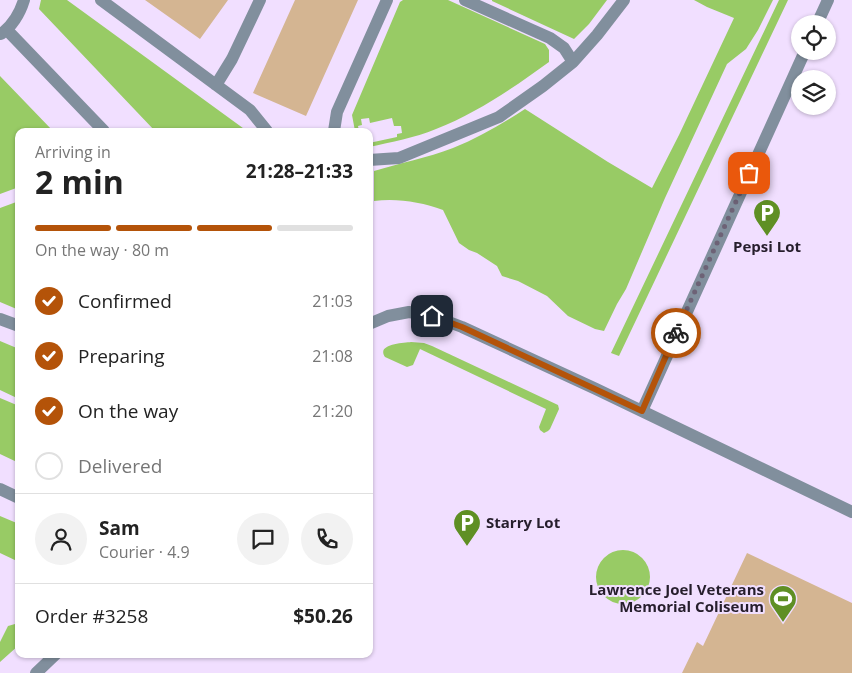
<!DOCTYPE html>
<html lang="en">
<head>
<meta charset="utf-8">
<style>
  body { margin:0; font-family:"Open Sans",sans-serif; background:#f2f2f2; color:#222; height:100vh; display:flex; flex-direction:column; font-size:19px; white-space:nowrap }
  * { box-sizing:border-box; margin:0 }
  p { font-size:16px; color:#767676 }
  .icon { flex:none; width:28px; height:28px; fill:none; stroke:currentColor; stroke-width:2; stroke-linecap:round; stroke-linejoin:round }
  .map { position:relative; flex:1; overflow:hidden }
  .sheet { position:absolute; left:15px; top:128px; width:358px; height:530px; display:flex; flex-direction:column; background:#fff; border-radius:10px; box-shadow:0 1px 4px #0004 }
  .sheet>* { flex:none }
  .fabs { position:absolute; left:791px; top:15px; display:grid; gap:10px }
  .fabs a { display:grid; place-items:center; width:45px; height:45px; border-radius:50%; background:#fff; box-shadow:0 1px 4px #0004; font-size:25px }
  .pin { position:absolute; display:grid; place-items:center; width:42px; height:42px; color:#fff; margin:-21px; border-radius:10px; box-shadow:0 2px 8px #0006 }
  .courier { position:absolute; display:grid; place-items:center; width:50px; height:50px; margin:-25px; border:4px solid #b45309; border-radius:50%; background:#fff; color:#222; box-shadow:0 1px 6px #0007 }
  .overview em { font-style:normal; font-weight:700 }
  .overview div { display:flex; flex-direction:column-reverse }
  .overview { display:flex; align-items:center; justify-content:space-between; height:85px; padding:0 20px }
  h1 { font-size:32px; font-weight:700; line-height:38px }
  .bar { display:grid; grid-template-columns:repeat(4,1fr); gap:8px 5px; align-content:center; height:60px; padding:0 20px }
  .bar i { height:6px; border-radius:4px; background:#e0e0e0 }
  .bar .current { background:#b45309 }
  .bar p { grid-column:span 4 }
  .line { display:flex; align-items:center; gap:12px; padding:0 20px; border-top:1px solid #e0e0e0 }
  .line div { flex:1 }
  .round { display:grid; place-items:center; flex:none; width:52px; height:52px; border-radius:26px; background:#f2f2f2 }
  ol { padding:0 20px; list-style:none }
  li { display:flex; align-items:center; gap:15px; height:55px }
  li p { margin-inline-start:auto }
  li .icon { padding:5px; border-radius:50%; background:#b45309; color:#fff; stroke-width:4 }
  li:last-child { color:#767676 }
  li i { width:28px; height:28px; border:2px solid #e0e0e0; border-radius:50% }
  .map>svg:first-child { display:block }
  .green { fill:#98cb65 }
  .building { fill:#d4b592 }
  .lines { fill:none; stroke-linecap:round; stroke-linejoin:round }
  .minor { stroke:#818f9d; stroke-width:12 }
  .done { stroke:#6d6276; stroke-width:5; stroke-dasharray:0 9 }
  .route { stroke:#b45309; stroke-width:6 }
  .labels { text-anchor:middle; stroke-width:4; stroke-linejoin:round; paint-order:stroke }
  .poi-label { font-size:15px; font-weight:bold; fill:#261e2c; stroke:#f1dfff }
</style>
</head>
<body>
<div class="map">
<svg width="852" height="673" viewBox="0 0 852 673">
  <rect width="100%" height="100%" fill="#f1dfff"/>
  <path class="green" d="M41,0H67L247,131H155L39,9Z
    M403,0H448L545,44L549,50V62C513,88 477,113 436,129C414,138 392,142 369,147V143L397,137V134L402,133L401,126H394L392,118L370,123L369,118L361,119L362,125L358,126L359,131H355L352,115L400,2Z
    M492,0H607L589,24L574,39L492,1Z
    M694,0H773L758,30L746,49L727,64L665,198L626,289L617,304L604,331L595,329L568,316L547,296L518,281L502,276L497,266L477,253L469,250L459,243L443,210C421,202 397,198 374,201V171C400,163 427,158 453,148C478,138 502,124 525,109L608,162L652,188L679,135L734,18L707,7Z
    M779,0H788L619,356L611,353Z
    M0,76L53,131H19V187L0,194Z
    M19,201V310L0,302V208Z
    M0,341L19,349V399L0,390Z
    M411,342L424,343L432,346L558,405L559,409L550,429L548,431L544,433L540,430L539,427L546,409L420,349L413,365L407,367L385,357C376,344 403,343 411,342Z
    M0,398L19,406V463L0,454Z
    M0,516L19,524V562L0,553Z
    M596 577a27 27 0 1 1 54 0a27 27 0 1 1-54 0Z
    M15,624L19,626V645L0,662V642L8,626Z"/>
  <path class="building" d="M145,0H228L200,39Z
    M295,0H358L306,116L253,93Z
    M747,553L852,603V673H682L697,642L703,646Z"/>
  <g class="lines">
    <path class="minor" d="M101,0L250,110L267,131
      M465,0L550,38L564,48L573,62
      M817,24L828,0
      M7,30L104,131
      M1,34C12,26 20,13 24,0
      M216,85L232,59L260,0
      M334,131L337,112L387,0
      M369,160L399,158L499,117L543,86L573,62L597,35L624,0
      M0,319L19,326
      M369,324L388,316L409,312L433,316L462,327L596,389L852,512
      M642,411L805,51
      M0,489L19,498
      M36,673L56,654"/>
  </g>
  <g class="lines">
    <path class="done" d="M676,333L749,173"/>
    <path class="route" d="M432,316L462,327L642,411L676,333"/>
  </g>
  <defs>
    <symbol id="parking-pin" viewBox="-11 -11 22 30"><path d="M0 17L-7.5 6A9.5 9.5 0 1 1 7.5 6Z" fill="#5f8f24" stroke="#f1dfff"/><path d="M-3.5-5.5H1a3.5 3.5 0 0 1 0 7H-1V5.5H-3.5ZM-1-3.4V-.6H.8a1.4 1.4 0 0 0 0-2.8Z" fill="#fff"/></symbol>
    <symbol id="stadium-pin" viewBox="-11 -11 22 30"><path d="M0 17L-7.5 6A9.5 9.5 0 1 1 7.5 6Z" fill="#5f8f24" stroke="#f1dfff"/><path d="M0-5a6.5 5 0 1 0 0 10a6.5 5 0 1 0 0-10ZM-3.5-1.8h7v3.6h-7Z" fill="#fff"/></symbol>
  </defs>
  <g fill-rule="evenodd">
    <use href="#parking-pin" x="751" y="197" width="32" height="43"/>
    <use href="#parking-pin" x="451" y="507" width="32" height="43"/>
    <use href="#stadium-pin" x="767" y="583" width="32" height="43"/>
  </g>
  <g class="labels">
    <g class="poi-label">
      <text x="767" y="252">Pepsi Lot</text>
      <text x="486" y="528" text-anchor="start">Starry Lot</text>
      <text x="764" y="595" text-anchor="end">Lawrence Joel Veterans<tspan x="764" dy="17">Memorial Coliseum</tspan></text>
    </g>
  </g>
</svg>
<div class="fabs">
<a><svg class="icon" aria-label="locate" viewBox="0 0 24 24"><circle cx="12" cy="12" r="6"/><path d="M12 2v4M12 18v4M2 12h4M18 12h4"/></svg></a>
<a><svg class="icon" aria-label="layers" viewBox="0 0 24 24"><path d="M12 4l9 5-9 5-9-5zM3 14l9 5 9-5"/></svg></a>
</div>
<div class="pin" style="left:749px;top:173px;background:#ea580c"><svg class="icon" aria-label="bag" viewBox="0 0 24 24"><path d="M5 8h14l-1 12H6zM9 8a3 3 0 0 1 6 0"/></svg></div>
<div class="pin" style="left:432px;top:316px;background:#1f2937"><svg class="icon" aria-label="home" viewBox="0 0 24 24"><path d="M3 11l9-7 9 7M6 9v11h12V9"/></svg></div>
<div class="courier" style="left:676px;top:333px"><svg class="icon" aria-label="bike" viewBox="0 0 24 24"><circle cx="6" cy="16" r="4"/><circle cx="18" cy="16" r="4"/><path d="M6 16l4-8h5l3 8M10 8l3 8H6M13 5h3"/></svg></div>
<section class="sheet">
<div class="overview"><div><h1>2 min</h1><p>Arriving in</p></div><em>21:28–21:33</em></div>
<div class="bar"><i class="current"></i><i class="current"></i><i class="current"></i><i></i><p>On the way · 80 m</p></div>
<ol>
<li><svg class="icon" aria-label="check" viewBox="0 0 24 24"><path d="M5 12l5 5 9-10"/></svg>Confirmed<p>21:03</p></li>
<li><svg class="icon" aria-label="check" viewBox="0 0 24 24"><path d="M5 12l5 5 9-10"/></svg>Preparing<p>21:08</p></li>
<li><svg class="icon" aria-label="check" viewBox="0 0 24 24"><path d="M5 12l5 5 9-10"/></svg>On the way<p>21:20</p></li>
<li><i></i>Delivered</li>
</ol>
<div class="line" style="height:90px"><a class="round"><svg class="icon" aria-label="person" viewBox="0 0 24 24"><circle cx="12" cy="8" r="4"/><path d="M4 21q1-7 8-7t8 7"/></svg></a><div><b>Sam</b><p>Courier · 4.9</p></div><a class="round"><svg class="icon" aria-label="chat" viewBox="0 0 24 24"><path d="M4 5h16v11H9l-5 4z"/></svg></a><a class="round"><svg class="icon" aria-label="phone" viewBox="0 0 24 24"><path d="M5 4h4l2 5-3 2q2 4 5 5l2-3 5 2v4C11 20 4 13 5 4z"/></svg></a></div>
<div class="line" style="height:65px"><div>Order #3258</div><b>$50.26</b></div>
</section>
</div>
</body>
</html>
